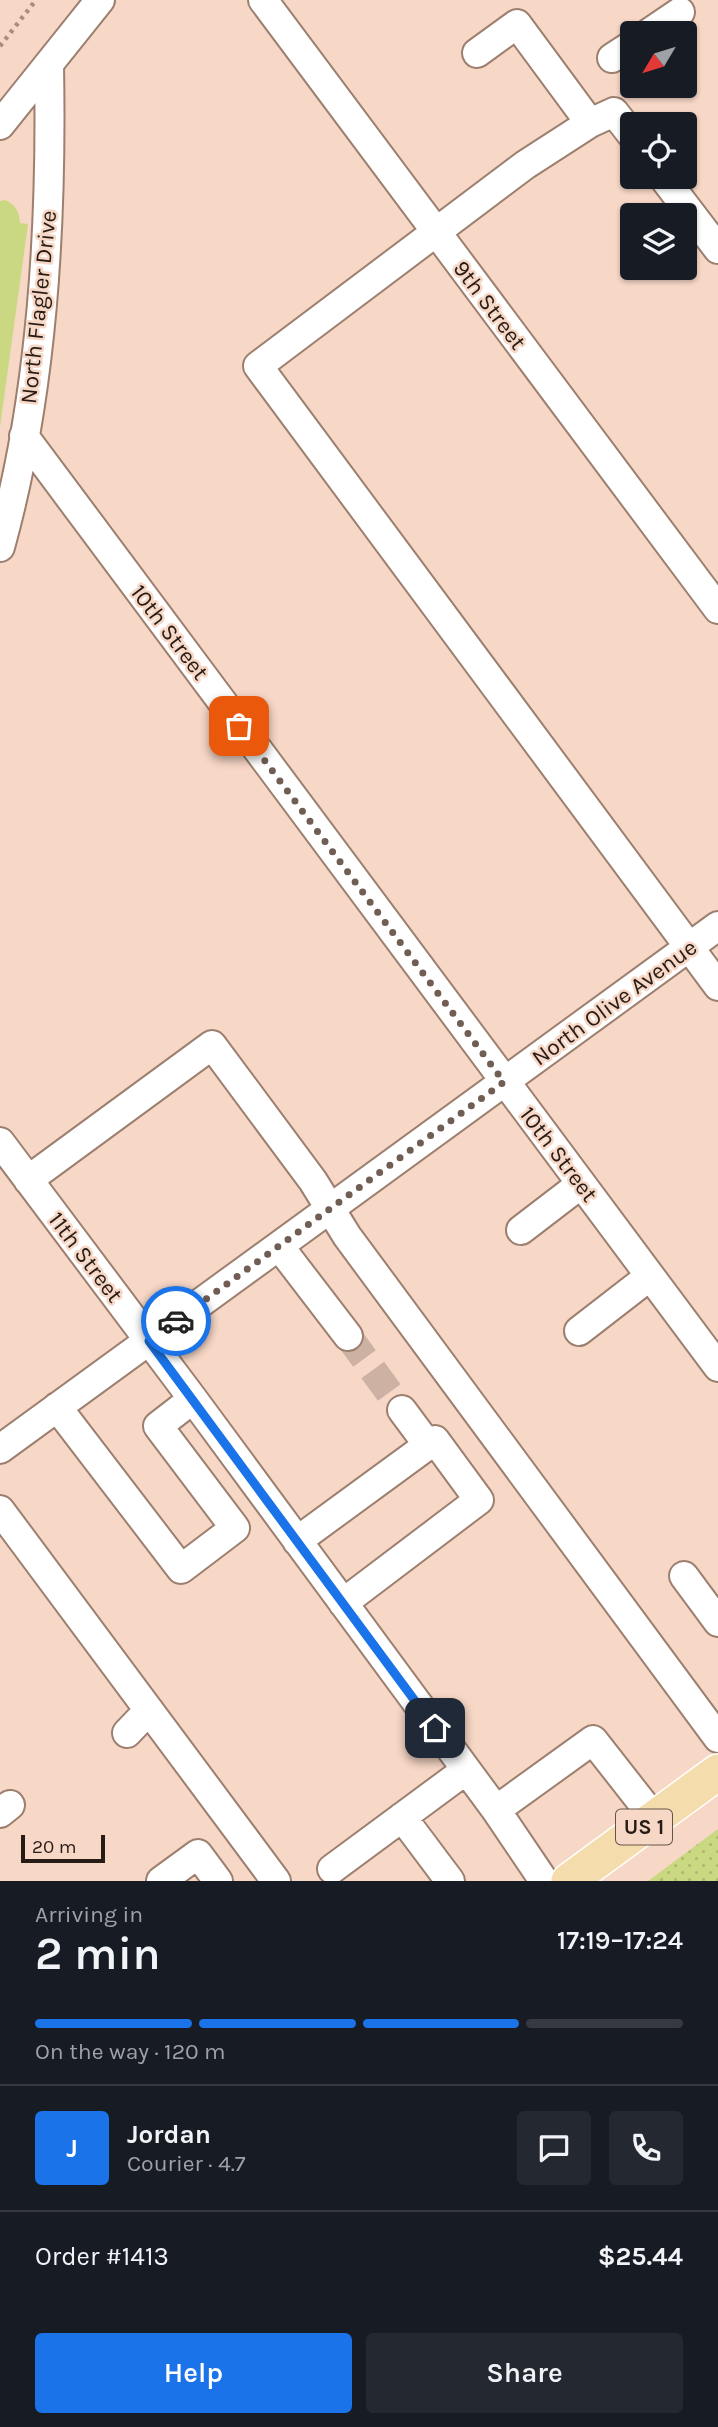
<!DOCTYPE html>
<html lang="en">
<head>
<meta charset="utf-8">
<style>
  body { margin:0; font-family:Karla,sans-serif; background:#242831; color:#f1f3f6; height:100vh; display:flex; flex-direction:column; font-size:26px; white-space:nowrap }
  * { box-sizing:border-box; margin:0 }
  p { font-size:23px; color:#9ea1a6 }
  .icon { flex:none; width:38px; height:38px; fill:none; stroke:currentColor; stroke-width:2; stroke-linecap:round; stroke-linejoin:round }
  .map { position:relative; height:1881px; overflow:hidden }
  .drawer { display:flex; flex-direction:column; background:#171b24; flex:1 }
  .drawer>* { flex:none }
  .needle { width:46px; rotate:232deg }
  .buttons { position:absolute; left:620px; top:21px; display:grid; gap:14px }
  .buttons a { display:grid; place-items:center; width:77px; height:77px; border-radius:7px; background:#171b24; box-shadow:0 2px 5px #0004; font-size:35px }
  .scale { position:absolute; left:21px; bottom:18px; width:84px; box-sizing:border-box; padding-left:7px; border:4px solid #271c15; border-top:0; font-size:19px; line-height:24px; white-space:nowrap; color:#271c15; -webkit-text-stroke:5px #f7d7c6; paint-order:stroke }
  .pin { position:absolute; display:grid; place-items:center; width:60px; height:60px; color:#fff; margin:-30px; border-radius:14px; box-shadow:0 4px 10px #0006 }
  .courier { position:absolute; display:grid; place-items:center; width:70px; height:70px; margin:-35px; border:5px solid #1a73e8; border-radius:50%; background:#fff; color:#222; box-shadow:0 2px 9px #0007 }
  .overview em { font-style:normal; font-weight:600 }
  .overview div { display:flex; flex-direction:column-reverse }
  .overview { display:flex; align-items:center; justify-content:space-between; height:119px; padding:0 35px }
  h1 { font-size:46px; font-weight:600; line-height:52px }
  .bar { display:grid; grid-template-columns:repeat(4,1fr); gap:10px 7px; align-content:center; height:84px; padding:0 35px }
  .bar i { height:9px; border-radius:5px; background:#363941 }
  .bar .on { background:#1a73e8 }
  .bar p { grid-column:span 4 }
  .line { display:flex; align-items:center; gap:18px; padding:0 35px; border-top:2px solid #363941 }
  .line div { flex:1 }
  .round { display:grid; place-items:center; flex:none; width:74px; height:74px; border-radius:7px; background:#242831 }
  .action { display:flex; gap:14px; margin-top:auto; padding:14px 35px }
  .action a { flex:1; height:80px; border-radius:7px; background:#1a73e8; color:#fff; font-size:28px; font-weight:600; line-height:80px; text-align:center }
  .action a+a { background:#242831; color:#f1f3f6 }
  .map>svg:first-child { display:block }
  .grass { fill:url(#grass-dots) }
  .green { fill:#cad881 }
  .lines { fill:none; stroke-linecap:round; stroke-linejoin:round }
  .minor-tunnel { stroke:#cdb2a3; stroke-width:28; stroke-dasharray:28 14; stroke-linecap:butt }
  .minor-casing { stroke:#9c7f6f; stroke-width:32 }
  .major-casing { stroke:#fff; stroke-width:38 }
  .path { stroke:#a58d80; stroke-width:4.5; stroke-dasharray:3.5 5; stroke-linecap:butt }
  .minor { stroke:#fff; stroke-width:28 }
  .major { stroke:#f4dcac; stroke-width:35 }
  .done { stroke:#705d53; stroke-width:7; stroke-dasharray:0 12.6 }
  .route { stroke:#1a73e8; stroke-width:9 }
  .labels { text-anchor:middle; stroke-width:5; stroke-linejoin:round; paint-order:stroke }
  .shield { fill:#f7d7c6; stroke:#65544a; stroke-width:2 }
  .shield-label { font-size:21px; font-weight:bold; fill:#271c15 }
  .street-label { font-size:23px; fill:#271c15; stroke:#f7d7c6 }
</style>
</head>
<body>
<div class="map">
<svg width="718" height="1881" viewBox="0 0 718 1881">
  <defs>
    <pattern id="grass-dots" width="8" height="8" patternUnits="userSpaceOnUse" patternTransform="scale(1.75)"><rect width="8" height="8" fill="#cad881"/><path d="M2 2h.1M6 6h.1" fill="none" stroke="#aeb96f" stroke-width="1.8" stroke-linecap="round"/></pattern>
  </defs>
  <rect width="100%" height="100%" fill="#f7d7c6"/>
  <path class="grass" d="M718,1829V1881H648Z"/>
  <path class="green" d="M5,200C16,204 19,212 20,223L28,224L0,427V201Z"/>
  <g class="lines">
    <path class="minor-tunnel" d="M348,1336L402,1410"/>
    <defs>
      <path id="minor" d="M263,0L718,609
        M649,33L680,12
        M477,53L517,24L590,123L614,112L632,135
        M612,58L632,45
        M590,123L525,165L258,366L718,986
        M0,125L100,0
        M663,177L718,249
        M24,436L718,1367
        M0,547C43,392 52,223 49,64
        M0,1142L193,1399L496,1810L544,1881
        M28,1180L212,1045L313,1181L347,1236L718,1738
        M521,1230L581,1184
        M279,1246L348,1336
        M579,1331L650,1276
        M57,1407L181,1569L235,1528L158,1426L193,1399
        M402,1410L428,1445
        M0,1449L718,926
        M0,1510L276,1881
        M297,1541L435,1440L479,1500L343,1603
        M684,1576L718,1622
        M127,1733L149,1710
        M496,1810L593,1740L655,1819
        M0,1813L10,1805
        M402,1817L450,1881
        M332,1869L466,1770
        M161,1881L198,1854L218,1881"/>
      <path id="major" d="M569,1881L718,1772"/>
    </defs>
    <use href="#minor" class="minor-casing"/>
    <use href="#major" class="major-casing"/>
    <path class="path" d="M0,46L36,0"/>
    <use href="#minor" class="minor"/>
    <use href="#major" class="major"/>
  </g>
  <g class="lines">
    <path class="done" d="M176,1321L504,1082L239,726"/>
    <path class="route" d="M176,1321L149,1341L435,1728"/>
  </g>
  <g class="labels">
    <rect class="shield" x="616" y="1809.5" width="56" height="35" rx="5"/>
    <g class="shield-label">
      <text x="644" y="1834">US 1</text>
    </g>
    <g class="street-label">
      <text transform="translate(490 305) rotate(53)" y="8">9th Street</text>
      <text transform="translate(38 307) rotate(-84)" y="8">North Flagler Drive</text>
      <text transform="translate(170 632) rotate(53)" y="8">10th Street</text>
      <text transform="translate(614 1002) rotate(-36)" y="8">North Olive Avenue</text>
      <text transform="translate(559 1154) rotate(53)" y="8">10th Street</text>
      <text transform="translate(86 1257) rotate(53)" y="8">11th Street</text>
    </g>
  </g>
</svg>
<div class="buttons">
<a><svg class="needle" viewBox="-14 -14 28 28"><path d="M0-13l5 13h-10z" fill="#e53935"/><path d="M0 13l5-13h-10z" fill="#9ea1a6"/></svg></a>
<a><svg class="icon" aria-label="locate" viewBox="0 0 24 24"><circle cx="12" cy="12" r="6"/><path d="M12 2v4M12 18v4M2 12h4M18 12h4"/></svg></a>
<a><svg class="icon" aria-label="layers" viewBox="0 0 24 24"><path d="M12 4l9 5-9 5-9-5zM3 14l9 5 9-5"/></svg></a>
</div>
<div class="scale">20 m</div>
<div class="pin" style="left:239px;top:726px;background:#ea580c"><svg class="icon" aria-label="bag" viewBox="0 0 24 24"><path d="M5 8h14l-1 12H6zM9 8a3 3 0 0 1 6 0"/></svg></div>
<div class="pin" style="left:435px;top:1728px;background:#1f2937"><svg class="icon" aria-label="home" viewBox="0 0 24 24"><path d="M3 11l9-7 9 7M6 9v11h12V9"/></svg></div>
<div class="courier" style="left:176px;top:1321px"><svg class="icon" aria-label="car" viewBox="0 0 24 24"><path d="M5 17H2v-5l4-1 3-4h7l3 4 3 1v5h-3M9 17h6M6 11h13"/><circle cx="7" cy="17" r="2"/><circle cx="17" cy="17" r="2"/></svg></div>
</div>
<section class="drawer">
<div class="overview"><div><h1>2 min</h1><p>Arriving in</p></div><em>17:19–17:24</em></div>
<div class="bar"><i class="on"></i><i class="on"></i><i class="on"></i><i></i><p>On the way · 120 m</p></div>
<div class="line" style="height:126px"><b class="round" style="background:#1a73e8;color:#fff">J</b><div><b>Jordan</b><p>Courier · 4.7</p></div><a class="round"><svg class="icon" aria-label="chat" viewBox="0 0 24 24"><path d="M4 5h16v11H9l-5 4z"/></svg></a><a class="round"><svg class="icon" aria-label="phone" viewBox="0 0 24 24"><path d="M5 4h4l2 5-3 2q2 4 5 5l2-3 5 2v4C11 20 4 13 5 4z"/></svg></a></div>
<div class="line" style="height:91px"><div>Order #1413</div><b>$25.44</b></div>
<div class="action"><a>Help</a><a>Share</a></div>
</section>
</body>
</html>
